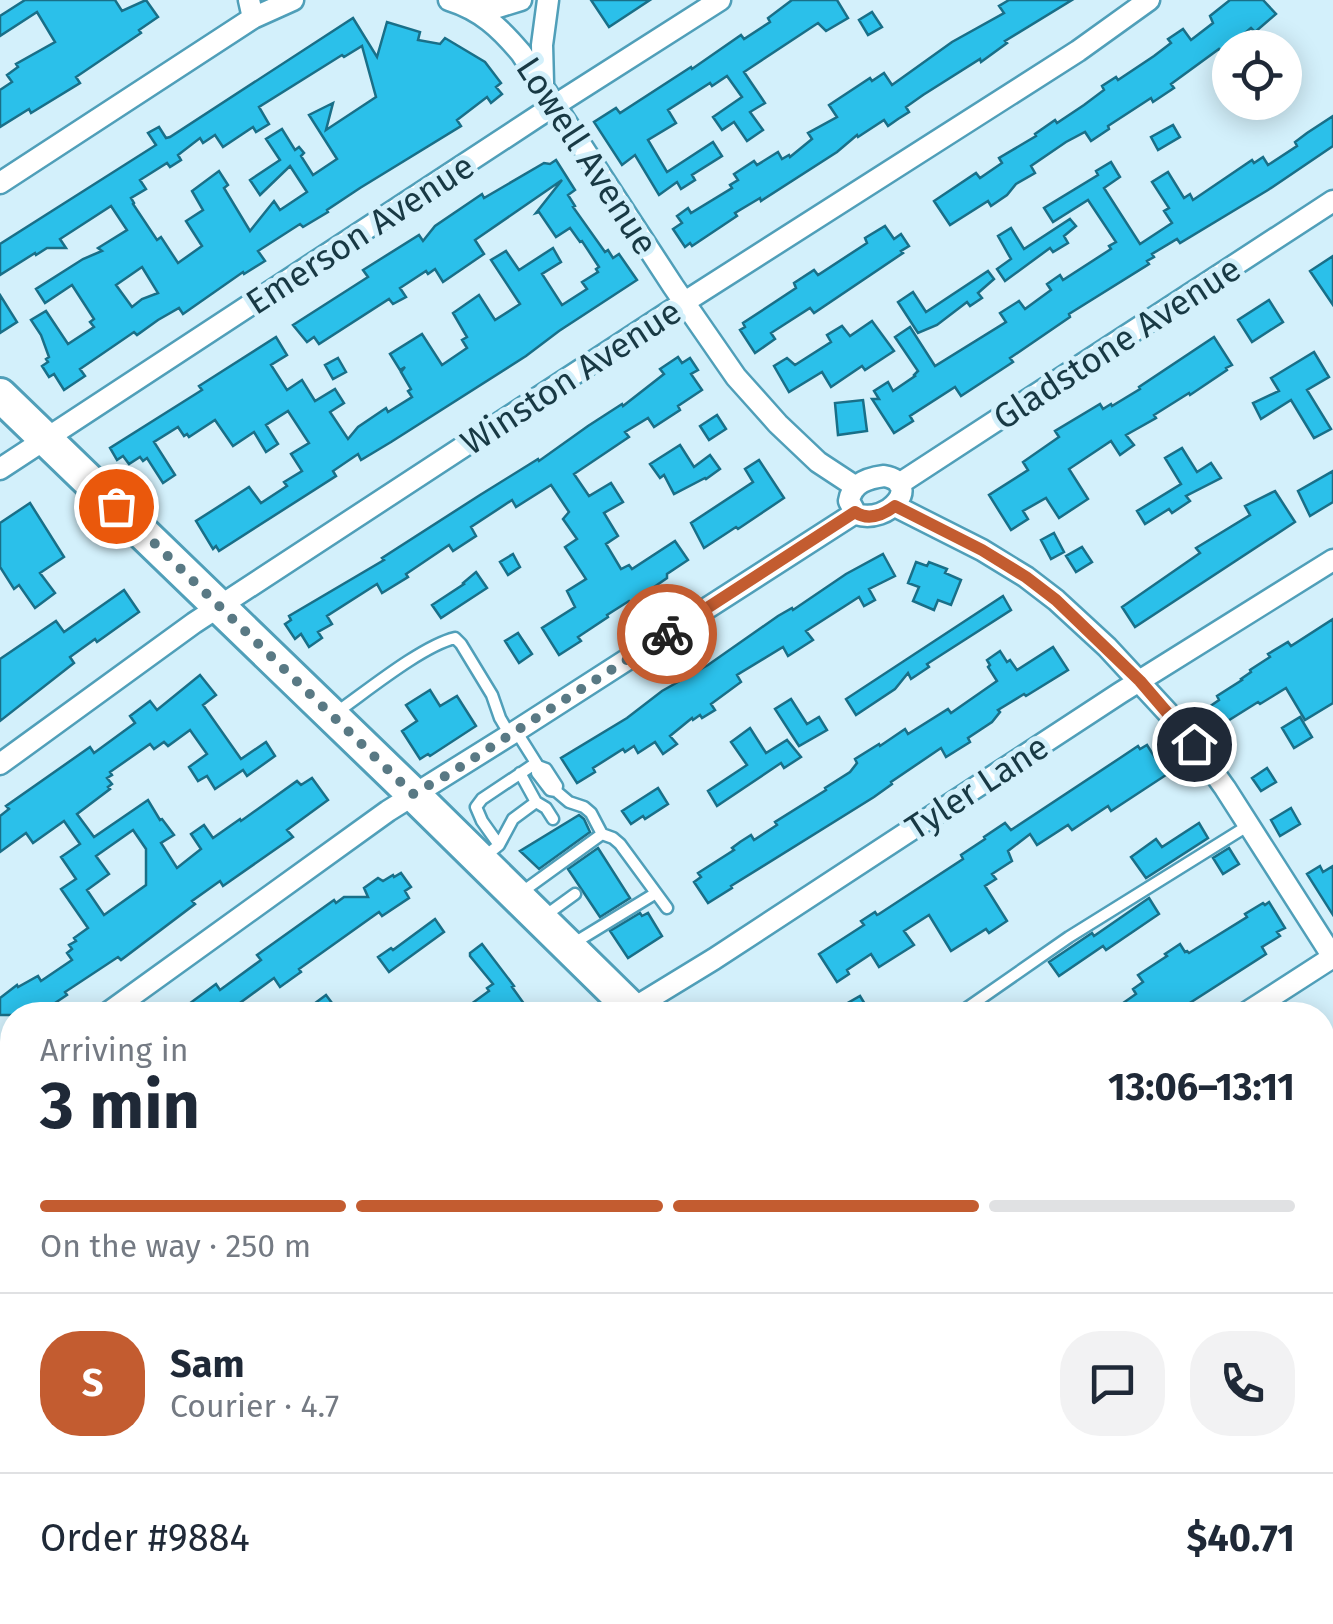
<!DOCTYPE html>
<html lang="en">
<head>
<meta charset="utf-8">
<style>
  body { margin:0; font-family:"Fira Sans",sans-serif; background:#f2f2f3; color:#1f2937; height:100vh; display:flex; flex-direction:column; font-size:38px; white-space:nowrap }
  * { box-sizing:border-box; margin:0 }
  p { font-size:32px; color:#747a83 }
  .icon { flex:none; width:55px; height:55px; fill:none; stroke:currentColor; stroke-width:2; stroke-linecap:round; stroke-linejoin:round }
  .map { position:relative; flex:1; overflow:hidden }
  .drawer { position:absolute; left:0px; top:1002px; width:1335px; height:622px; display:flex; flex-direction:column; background:#fff; border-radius:40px 40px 0 0; box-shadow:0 5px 25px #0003 }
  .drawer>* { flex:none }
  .controls { position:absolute; left:1212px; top:30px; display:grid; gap:20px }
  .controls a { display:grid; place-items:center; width:90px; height:90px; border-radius:50%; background:#fff; box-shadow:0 5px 25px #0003; font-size:50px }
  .pin { position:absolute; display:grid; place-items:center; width:85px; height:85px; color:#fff; margin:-42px; border:5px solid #fff; border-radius:50%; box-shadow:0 2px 10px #0007 }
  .courier { position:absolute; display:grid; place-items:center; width:100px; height:100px; margin:-50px; border:8px solid #c35c30; border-radius:50%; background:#fff; color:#222; box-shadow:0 2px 12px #0007 }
  .headline em { font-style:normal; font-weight:700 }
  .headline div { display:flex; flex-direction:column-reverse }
  .headline { display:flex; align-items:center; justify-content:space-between; height:170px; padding:0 40px }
  h1 { font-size:65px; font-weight:700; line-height:75px }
  .bar { display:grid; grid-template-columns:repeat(4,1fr); gap:15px 10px; align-content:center; height:120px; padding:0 40px }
  .bar i { height:12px; border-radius:8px; background:#e0e1e3 }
  .bar .active { background:#c35c30 }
  .bar p { grid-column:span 4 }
  .line { display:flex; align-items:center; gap:25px; padding:0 40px; border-top:2px solid #e0e1e3 }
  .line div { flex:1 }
  .round { display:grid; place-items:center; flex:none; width:105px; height:105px; border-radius:40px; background:#f2f2f3 }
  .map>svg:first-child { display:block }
  .building { fill:#2bc0ea; stroke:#196f88; stroke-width:2.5; fill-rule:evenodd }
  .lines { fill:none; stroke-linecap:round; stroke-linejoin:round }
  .lane-casing { stroke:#509fb9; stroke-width:15 }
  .street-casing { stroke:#509fb9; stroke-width:25 }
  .primary-casing { stroke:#509fb9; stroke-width:38 }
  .lane { stroke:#fff; stroke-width:10 }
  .street { stroke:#fff; stroke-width:20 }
  .primary { stroke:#fff; stroke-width:32 }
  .done { stroke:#597984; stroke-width:10; stroke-dasharray:0 18 }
  .route { stroke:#c35c30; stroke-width:12 }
  .labels { text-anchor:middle; stroke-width:10; stroke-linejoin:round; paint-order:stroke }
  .street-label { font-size:35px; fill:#183944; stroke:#d3f0fb }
</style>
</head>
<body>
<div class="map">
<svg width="1333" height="1624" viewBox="0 0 1333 1624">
  <rect width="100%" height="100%" fill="#d3f0fb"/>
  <path class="building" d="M25,0H115L122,11L146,0L158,17L139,30L141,33L76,77L80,83L31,113L29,109L0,127V90L12,82L7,75L18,67L16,64L55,42L37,12L0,36V16Z
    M591,0H650L609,27Z
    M792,0H837L848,18L826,31L818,23L744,72L765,103L750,112L763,130L747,141L734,122L722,130L713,117L742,97L727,76L712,86L710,83L668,110L676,123L648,140L667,172L713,142L722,156L692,175L695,180L681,189L677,182L659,195L635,155L622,165L594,122L616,108L620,113L691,67L692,69L741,35L744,39L770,22L768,18Z
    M1009,0H1072L1005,41L1007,43L981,62L980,59L923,95L906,107L909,112L898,119L888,126L884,120L858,137L857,135L837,152L761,201L760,198L735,213L737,216L692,246L690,243L685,247L673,229L682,223L677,216L688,208L691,213L732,188L730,185L738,180L734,174L754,161L757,165L778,152L782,159L789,155L790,157L812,139L808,133L837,117L829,105L870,78L872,81L884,73L892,85L952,42L1004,13L999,6Z
    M1230,0H1263L1276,14L1255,32L1251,28L1222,52L1219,49L1171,84L1174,88L1153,102L1151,98L1108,126L1109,129L1091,141L1085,132L1066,142L1031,166L1035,173L1016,184L1007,195L991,206L988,201L950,225L934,201L976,173L980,178L1002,163L999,158L1036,136L1035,134L1055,120L1057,123L1084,105L1104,90L1102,86L1116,77L1118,80L1154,56L1171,43L1168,39L1183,29L1191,40L1213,23L1210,16Z
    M872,12L882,27L868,35L859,20Z
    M353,18L377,57L387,22L420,32L418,40L440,44L445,38L485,62L501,83L496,87L502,94L491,103L487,97L457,120L461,126L360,188L327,210L328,212L303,227L300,224L258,251L265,261L244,274L243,272L183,314L179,308L158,320L137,335L134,332L80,369L85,376L64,390L54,374L49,377L42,366L48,362L46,359L49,357L41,335L31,320L46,311L68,344L94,327L90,322L94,319L72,285L45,303L36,289L83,259L102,251L98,248L127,230L111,206L60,239L66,248H47L36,255L35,253L0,275V244L156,145L148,133L159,127L166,138L170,137ZM362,46L376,97L326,130L333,103L309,115L337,159L313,175L301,156L304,153L299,147L295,150L282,129L266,139L280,160L250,180L260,195L290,166L307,192L280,210L274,201L250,231L224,188L228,185L219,171L192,191L203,210L186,221L202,246L178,263L161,237L157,240L133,204L134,203L131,198L146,189L140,180L167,163L170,167L181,160L178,155L200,138L203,143L215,135L223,147L253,127L256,132L269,124L259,107L342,55L344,57ZM142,267L158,293L142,299L132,307L116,285Z
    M1333,116V146L1268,190L1180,243L1177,239L1152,254L1154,257L1147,261L1149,264L1069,314L1070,317L1010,358L1013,362L961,396L955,387L910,416L913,421L894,433L872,399H879L874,391L888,382L893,391L915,376L914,375L918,371L895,337L910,327L935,366L1006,322L1000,313L1019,301L1025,309L1051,290L1047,284L1060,275L1063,280L1111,249L1109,246L1116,242L1088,200L1053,222L1044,208L1098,175L1096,171L1111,162L1120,177L1104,188L1140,244L1172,223L1164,211L1169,208L1152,182L1168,172L1184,198L1190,194L1193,200L1252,160L1254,163L1263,157L1268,165L1297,146L1295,142L1307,133Z
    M1173,125L1180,137L1158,150L1151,137Z
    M556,160L575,190L568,195L575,206L573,207L605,252L608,250L613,258L619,254L637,280L559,331L526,356L391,442L361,460L358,454L333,471L336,476L219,551L216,546L213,549L196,521L249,487L261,503L287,486L284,482L302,471L291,454L309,443L288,411L266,425L278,444L266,452L254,432L233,446L215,420L189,437L187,434L184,436L178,427L154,442L175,475L163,483L147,458L143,461L140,457L129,464L123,456L117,460L110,448L202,390L199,386L276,337L287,355L271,365L287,390L302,380L315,401L335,389L344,403L330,412L348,439L358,427L386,408L388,412L412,397L408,391L411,389L401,372L405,367L400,370L390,354L422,334L442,365L467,348L462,340L467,337L453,313L479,295L495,320L520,304L491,260L506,251L519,270L553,248L561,262L542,274L562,305L587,289L582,282L598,272L596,269L599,267L582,241L580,242L570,228L556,237L539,212L536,213L562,180L475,240L484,254L443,282L435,269L428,274L426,271L400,288L406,297L393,304L389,299L319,344L314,337L307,342L293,325L368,277L363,270L419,235L423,241L435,226L482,194L484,198L544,163L550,164Z
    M1070,219L1076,226L1064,236L1068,243L1053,252L1050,248L1005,281L997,269L1011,259L998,236L1011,228L1024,249Z
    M885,226L894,239L901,234L909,246L901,251L903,253L814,313L810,308L771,333L775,339L755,353L740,330L745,327L743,323L796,288L794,283L814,270L818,275L867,243L865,238Z
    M1333,256V305L1310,271Z
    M988,271L994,279L978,293L982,298L970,306L967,302L937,325L918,333L898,302L913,292L926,312Z
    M0,295L17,322L0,333Z
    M1269,300L1283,322L1252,342L1238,320Z
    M872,321L894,351L865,370L862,366L831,387L822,372L789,392L774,366L787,358L795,365L831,342L827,335L842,326L850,336Z
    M1214,337L1232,365L1226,368L1227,370L1190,395L1189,393L1154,415L1156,418L1126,435L1134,445L1120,455L1111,441L1069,469L1088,499L1059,518L1046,498L1023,511L1028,519L1011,530L989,495L1028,470L1023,462L1059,437L1055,431L1100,404L1103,409L1111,404L1112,406L1140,389L1139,387Z
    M1314,352L1329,377L1307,390L1331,429L1314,438L1291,400L1261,419L1253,403L1279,391L1271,378Z
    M678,357L682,363L690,358L698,370L691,374L702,390L678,406L680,410L654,427L648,418L625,432L629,437L574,474L589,496L611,483L623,502L604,513L618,536L606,544L621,569L629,565L632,569L675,541L688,560L667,574V578L631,603L629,601L607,615L608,617L578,637L581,641L559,655L542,628L575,607L567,591L586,579L565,547L577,539L563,519L569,512L551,485L516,507L512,500L471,527L476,536L453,551L449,545L406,574L408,577L382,593L377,584L327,616L332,624L318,632L322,638L309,647L301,634L295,639L285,624L291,620L289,616L384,560L382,558L480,495L538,459L539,461L588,426L622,404L623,406L664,374L660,369Z
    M338,358L346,372L333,379L325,365Z
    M863,400L867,431L838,435L835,403Z
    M717,415L726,429L709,440L700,426Z
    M680,445L694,467L710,455L720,469L706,479L705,478L674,494L664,475L660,478L650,464Z
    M1182,448L1197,472L1211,463L1221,478L1186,496L1190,501L1172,513L1169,509L1145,524L1137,511L1181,484L1165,458Z
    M759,460L784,498L738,529L736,527L704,548L691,523L753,482L745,469Z
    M1333,471V502L1310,516L1298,491Z
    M1275,491L1295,522L1135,627L1122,607L1200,553L1196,548L1250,515L1245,506Z
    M30,503L64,557L40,573L55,593L35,608L19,585L14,589L0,567V523Z
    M1054,533L1064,552L1051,559L1041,540Z
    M1082,547L1092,562L1076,572L1066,556Z
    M513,554L520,567L508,575L500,562Z
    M883,554L895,576L869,589L875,600L864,606L859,597L806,631L813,640L788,656L783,647L737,675L741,682L711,704L715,710L702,718L700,715L693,720L692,718L670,736L677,744L663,754L655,742L638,753L634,746L625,752L623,749L593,768L595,772L577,783L561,758L627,718L662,691L708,665L778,616L792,608L793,610L846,574Z
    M916,562L927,566L929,562L947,569L945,573L961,580L951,605L938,600L934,610L913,601L919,587L908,583Z
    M476,572L487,588L441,618L432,605L464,584L463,583Z
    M124,590L139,612L97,642L95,639L70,657L74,663L0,721V659L56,621L64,632Z
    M1003,596L1011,610L927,664L929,667L911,679L908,673L895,689L856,715L846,699Z
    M1333,619V703L1305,720L1286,688L1260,704L1258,702L1218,727L1206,709L1219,700L1217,696L1242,680L1241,679L1251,672L1250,670L1270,657L1268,654L1288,642L1291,646Z
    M518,633L532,654L519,663L505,641Z
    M1053,647L1068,670L1026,696L1024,694L998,710L1000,712L992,722L968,738L970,742L946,757L941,748L891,782L892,784L874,797L731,886L732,888L708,903L694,882L701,877L698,873L734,850L732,848L740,842L751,835L754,840L777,825L775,822L826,790L825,788L850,772L857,763L855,759L879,744L880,746L905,729L908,734L948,709L951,713L997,681L988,667L990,665L987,660L1000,651L1007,662L1010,660L1017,670Z
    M200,675L216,695L203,705L241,759L266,742L275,756L247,776L243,770L215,789L207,776L198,781L189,767L207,754L190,730L168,746L164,742L154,749L150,744L110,772L112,775L107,778L112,784L108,787L110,789L77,814L94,837L148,800L160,820L162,819L174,835L161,843L177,868L201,849L191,834L204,825L213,838L240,819L241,821L297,781L301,785L312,778L328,800L287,830L293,837L223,886L220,881L192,901L195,904L121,960L118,957L65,992L67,995L37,1015H0V998L17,985L18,987L38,976L41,981L72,960L67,953L72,949L69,945L76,941L74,938L88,928L61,889L76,879L61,857L80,844L64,821L33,843L26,833L0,852V816L9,809L6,806L90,747L94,753L135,723L130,716L150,701L157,710ZM133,830L146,849V885L104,915L87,890L109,874L96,856Z
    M430,690L440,706L457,696L476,726L430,756L428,754L420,759L402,731L417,721L406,705Z
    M791,699L807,724L819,717L827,730L799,746L775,709Z
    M1300,717L1312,737L1294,748L1282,728Z
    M750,728L766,753L787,740L801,757L784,768L781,763L717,806L708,791L747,765L731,742Z
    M1147,745L1166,775L1111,811L1108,806L1072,830L1068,825L1037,845L1030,834L1008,851L1012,861L992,874L996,879L985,886L1007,921L989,933L986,929L951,951L929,915L904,931L914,945L879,967L871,954L847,970L849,974L837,982L819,954L864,925L861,921L875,912L877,915L879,914L963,859L961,855L985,839L984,837L1005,823L1011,830L1120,758L1138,746L1140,749Z
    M1267,768L1276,782L1261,791L1252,778Z
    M658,788L668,804L645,819L643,816L631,824L622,811Z
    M1291,808L1300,824L1280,836L1271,820Z
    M579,815L584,819L590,832L539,869L520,851Z
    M1199,823L1208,838L1146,878L1131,857L1156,839L1162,847Z
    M598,848L630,898L600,917L568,869Z
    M1229,848L1239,864L1223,874L1213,858Z
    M1320,866L1323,872L1333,866V915L1307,874Z
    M401,873L411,887L405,891L409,898L382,916L379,912L299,969L301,972L280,987L274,978L233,1008L238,1015H174L216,984L220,990L261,960L257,955L334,900L336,903L344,897H368L364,888L378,878L383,881L393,875L394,877Z
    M1149,898L1159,914L1106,950L1103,946L1059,976L1049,962L1092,933L1094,936Z
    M1269,902L1285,928L1277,932L1280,936L1262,947L1266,954L1171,1015H1106L1136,994L1133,989L1143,982L1138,975L1167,956L1165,954L1180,944L1185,952L1187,951L1189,953L1247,917L1245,914L1263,903L1265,905Z
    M640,913L642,916L648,913L662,936L628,958L610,931Z
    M435,919L444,932L389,972L378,957L391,948L393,950Z
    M482,944L514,986L512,987L532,1015H456L489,991L487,988L493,984L470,956V953Z
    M326,995L341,1015H299Z
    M860,996L868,1009L858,1015H853L846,1004Z
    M10,1606L12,1612L22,1624H0V1613Z"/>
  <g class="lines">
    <defs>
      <path id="lane" d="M337,712C367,691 422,646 455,638L461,644L492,695L500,718L510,735
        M516,731L538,766L537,773L550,790L556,791L569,802L584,807L591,813L602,834L613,838L620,844L656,893L574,943
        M538,766L546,769L557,786L556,791
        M536,802L546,808L553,819
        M499,845L513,819L536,802L520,773
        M484,857L499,845L482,821L476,807L482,799L536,763
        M522,892L602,834
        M656,893L667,908
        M546,915L575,894
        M957,1015L1069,937L1249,825
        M967,1612L975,1624
        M1164,1612L1172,1624
        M602,1624L618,1612"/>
      <path id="street" d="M249,0L253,18L293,0
        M449,0C481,10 500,28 521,53L673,286L736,377L778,424L818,462L856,487
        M471,7L495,8L521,0
        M543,83L542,45L548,0
        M0,183L253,18
        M0,469L538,116L720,0
        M884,476C923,483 889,525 856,514L849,501C852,483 868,478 884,476Z
        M899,484L1333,201
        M895,506L982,550L1026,577L1056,600L1107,647L1182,728L1225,788L1333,957L1243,1015
        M0,764L194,623L669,312L1078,51L1149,0
        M624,1014L714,959L1120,693L1333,560
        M105,1015L388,811L516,731L855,513
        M0,1091L12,1082
        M0,1249L12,1266
        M1322,1312L1333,1305
        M0,1456L12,1447
        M246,1612L254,1624
        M868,1624L883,1612
        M1305,1624L1322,1612"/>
      <path id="primary" d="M0,395L413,794L638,1015
        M1219,1612L1227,1624"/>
    </defs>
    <use href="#lane" class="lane-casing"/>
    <use href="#street" class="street-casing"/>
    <use href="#primary" class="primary-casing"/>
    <use href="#lane" class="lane"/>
    <use href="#street" class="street"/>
    <use href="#primary" class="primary"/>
  </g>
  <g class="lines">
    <path class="done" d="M116,506L413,794L449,774L667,634"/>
    <path class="route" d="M667,634L855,512C868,521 883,515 895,506L982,550L1026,577L1056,600L1140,681L1194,744"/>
  </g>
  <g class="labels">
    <g class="street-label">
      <text transform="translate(587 156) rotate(57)" y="12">Lowell Avenue</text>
      <text transform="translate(360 234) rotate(-33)" y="12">Emerson Avenue</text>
      <text transform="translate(1117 343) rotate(-33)" y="12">Gladstone Avenue</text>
      <text transform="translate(571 377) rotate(-33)" y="12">Winston Avenue</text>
      <text transform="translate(977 787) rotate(-33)" y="12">Tyler Lane</text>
    </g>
  </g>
</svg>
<div class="controls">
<a><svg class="icon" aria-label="locate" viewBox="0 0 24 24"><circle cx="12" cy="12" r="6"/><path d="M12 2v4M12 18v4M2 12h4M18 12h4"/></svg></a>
</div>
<div class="pin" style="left:116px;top:506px;background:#ea580c"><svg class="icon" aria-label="bag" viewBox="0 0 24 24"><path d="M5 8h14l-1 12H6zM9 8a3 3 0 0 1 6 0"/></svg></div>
<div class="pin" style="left:1194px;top:744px;background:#1f2937"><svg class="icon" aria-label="home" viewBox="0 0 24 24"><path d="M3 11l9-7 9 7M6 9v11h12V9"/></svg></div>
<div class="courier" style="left:667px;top:634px"><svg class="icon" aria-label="bike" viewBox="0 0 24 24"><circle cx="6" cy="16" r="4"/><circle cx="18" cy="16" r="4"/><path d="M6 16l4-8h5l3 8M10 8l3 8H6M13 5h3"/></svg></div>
<section class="drawer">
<div class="headline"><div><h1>3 min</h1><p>Arriving in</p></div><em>13:06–13:11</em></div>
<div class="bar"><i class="active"></i><i class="active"></i><i class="active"></i><i></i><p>On the way · 250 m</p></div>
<div class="line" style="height:180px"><b class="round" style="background:#c35c30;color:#fff">S</b><div><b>Sam</b><p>Courier · 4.7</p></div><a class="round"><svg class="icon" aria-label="chat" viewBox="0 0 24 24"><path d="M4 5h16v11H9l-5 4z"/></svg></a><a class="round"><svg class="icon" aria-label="phone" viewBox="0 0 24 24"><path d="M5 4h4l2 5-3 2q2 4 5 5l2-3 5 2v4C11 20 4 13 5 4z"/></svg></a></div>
<div class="line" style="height:130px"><div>Order #9884</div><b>$40.71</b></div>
</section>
</div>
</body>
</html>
